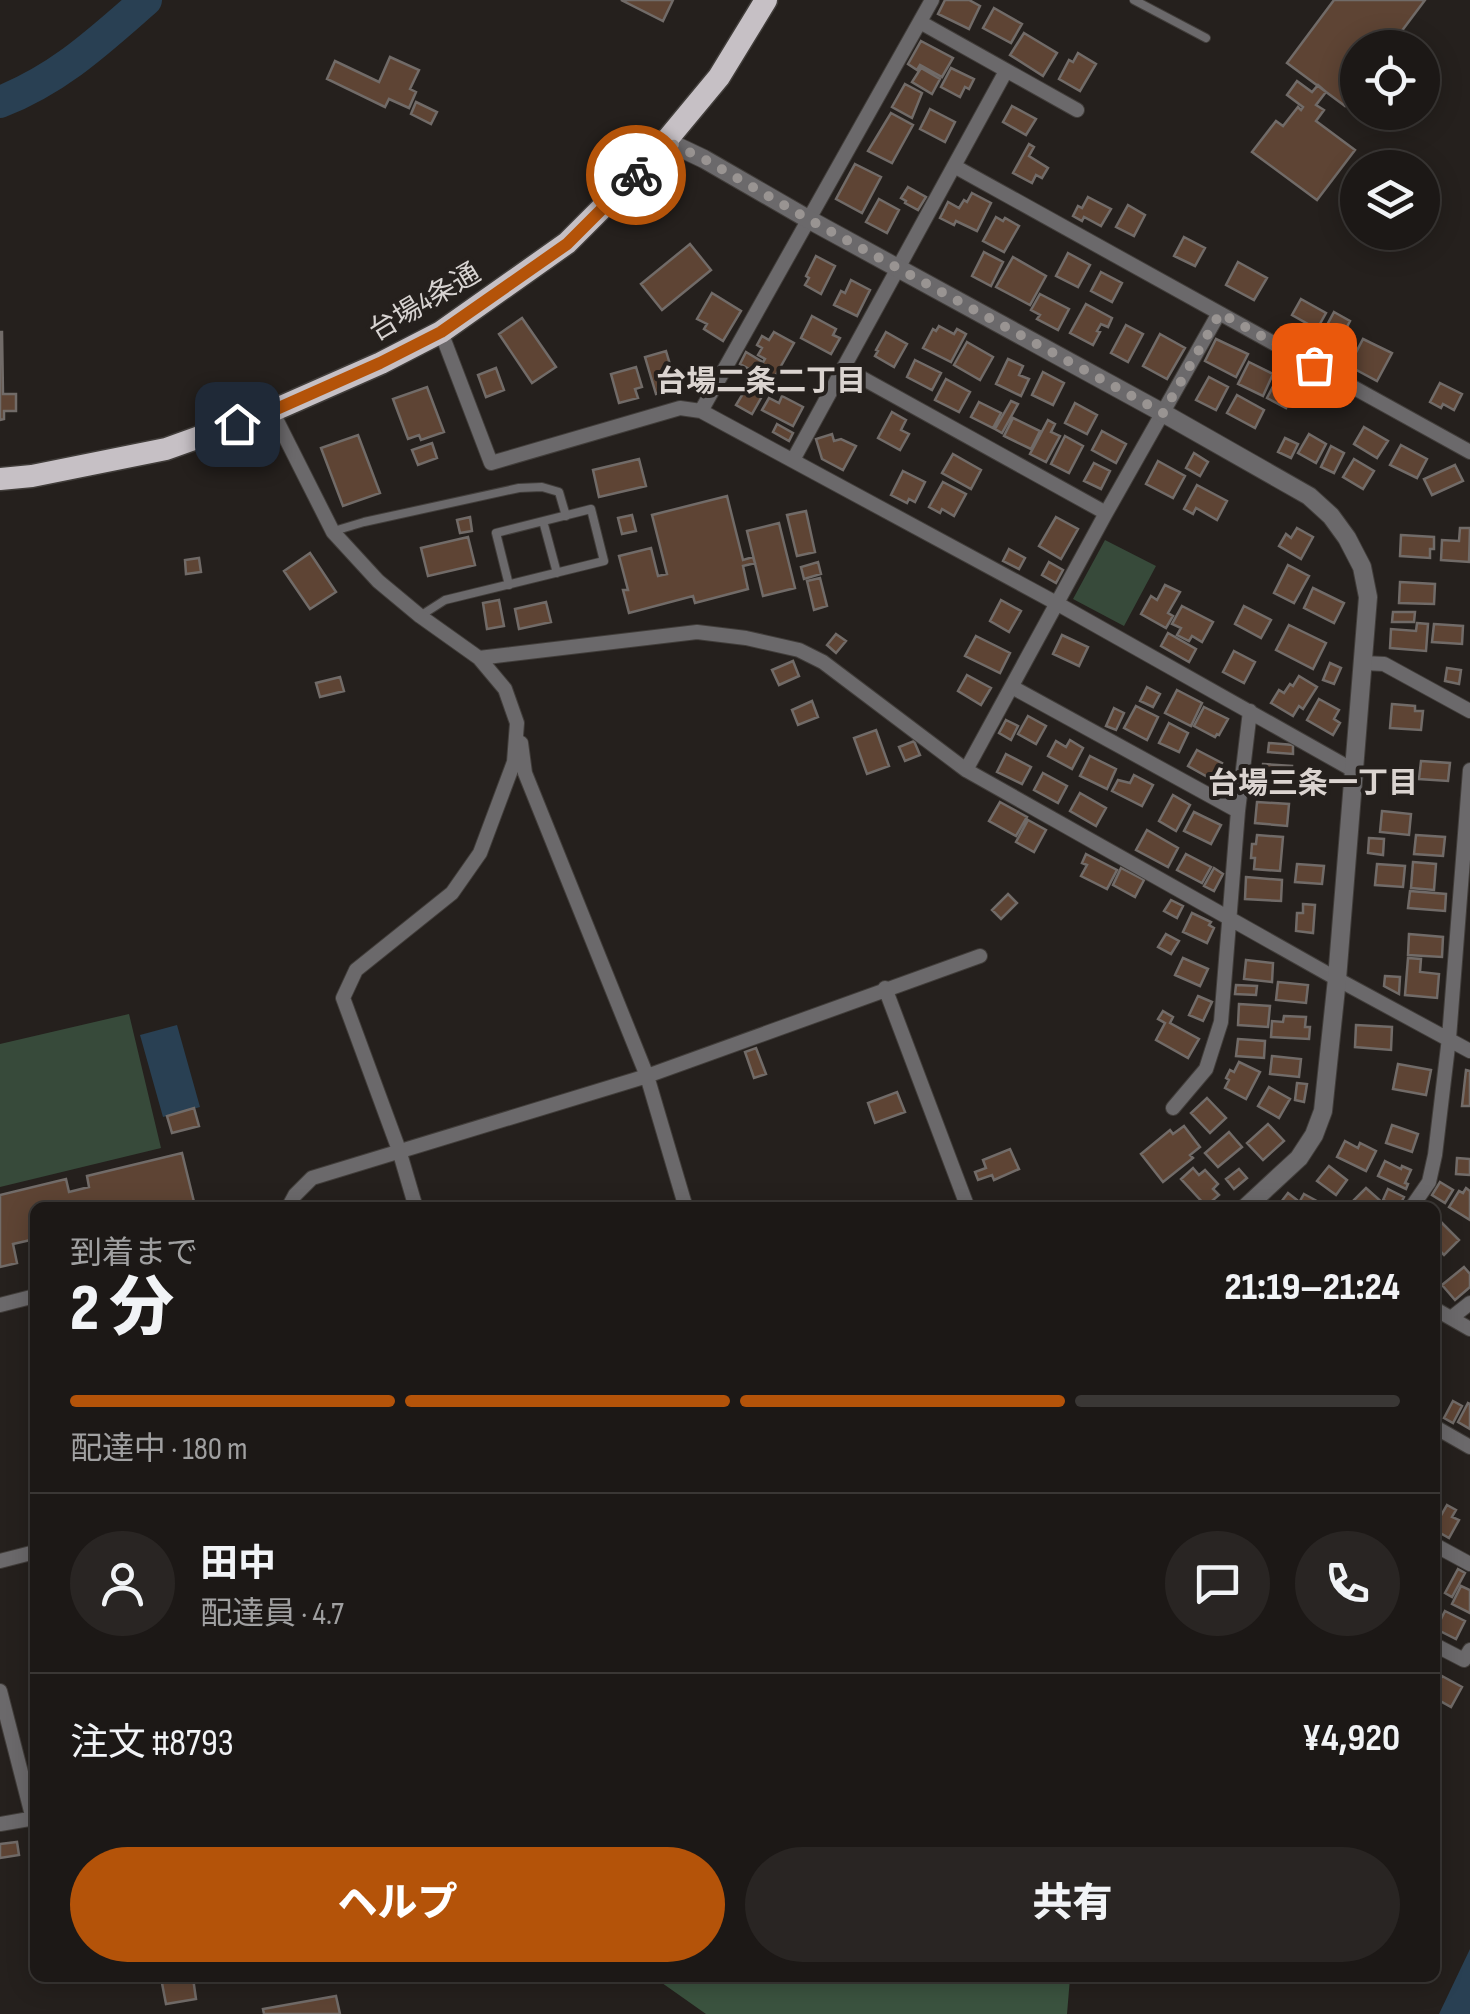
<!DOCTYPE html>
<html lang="ja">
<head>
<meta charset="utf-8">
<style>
  body { margin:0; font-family:"Sofia Sans Condensed","Noto Sans JP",sans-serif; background:#292523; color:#f1f3f6; height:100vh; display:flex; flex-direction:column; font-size:38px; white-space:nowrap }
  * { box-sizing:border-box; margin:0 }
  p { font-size:32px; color:#a0a0a1 }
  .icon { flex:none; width:55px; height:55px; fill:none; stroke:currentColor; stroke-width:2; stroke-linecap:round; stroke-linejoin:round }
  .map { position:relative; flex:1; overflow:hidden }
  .drawer { position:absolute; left:30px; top:1202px; width:1410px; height:780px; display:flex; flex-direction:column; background:#1c1816; border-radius:15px; box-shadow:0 5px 25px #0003,0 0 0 2px #3a3735 }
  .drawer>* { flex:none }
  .tools { position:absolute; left:1340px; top:30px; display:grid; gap:20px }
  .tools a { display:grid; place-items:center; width:100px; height:100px; border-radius:50%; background:#1c1816; box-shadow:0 5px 25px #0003,0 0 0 2px #3a3735; font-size:50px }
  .pin { position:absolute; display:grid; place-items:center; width:85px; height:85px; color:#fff; margin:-42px; border-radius:20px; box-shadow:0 5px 15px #0006 }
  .courier { position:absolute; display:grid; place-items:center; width:100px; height:100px; margin:-50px; border:8px solid #b45309; border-radius:50%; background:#fff; color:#222; box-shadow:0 2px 12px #0007 }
  .headline em { font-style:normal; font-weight:800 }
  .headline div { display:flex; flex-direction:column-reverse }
  .headline { display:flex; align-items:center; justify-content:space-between; height:170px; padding:0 40px }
  h1 { font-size:65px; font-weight:800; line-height:75px }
  .bar { display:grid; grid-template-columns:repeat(4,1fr); gap:15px 10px; align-content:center; height:120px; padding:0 40px }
  .bar i { height:12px; border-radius:8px; background:#3a3735 }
  .bar .active { background:#b45309 }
  .bar p { grid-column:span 4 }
  .line { display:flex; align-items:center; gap:25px; padding:0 40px; border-top:2px solid #3a3735 }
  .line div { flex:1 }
  .round { display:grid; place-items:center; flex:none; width:105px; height:105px; border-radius:52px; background:#292523 }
  .action { display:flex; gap:20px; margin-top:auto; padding:20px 40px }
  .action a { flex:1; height:115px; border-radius:60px; background:#b45309; color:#fff; font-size:40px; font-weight:800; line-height:115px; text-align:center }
  .action a+a { background:#292523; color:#f1f3f6 }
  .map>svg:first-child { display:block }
  .green { fill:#374a3a }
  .forest { fill:#3b533f }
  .water { fill:#294053 }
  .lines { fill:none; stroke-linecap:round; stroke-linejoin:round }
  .river { stroke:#294053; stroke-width:32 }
  .building { fill:#5e4434; stroke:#716b68; stroke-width:2.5 }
  .service-casing { stroke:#413d3a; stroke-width:10 }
  .minor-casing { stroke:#413d3a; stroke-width:16 }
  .tertiary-casing { stroke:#413d3a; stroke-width:20 }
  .trunk-casing { stroke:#413d3a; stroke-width:25 }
  .service { stroke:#6b696b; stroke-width:8 }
  .minor { stroke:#6b696b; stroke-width:14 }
  .tertiary { stroke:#6b696b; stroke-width:18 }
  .trunk { stroke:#c6c0c5; stroke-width:22 }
  .done { stroke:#999492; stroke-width:10; stroke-dasharray:0 18 }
  .route { stroke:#b45309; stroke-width:12 }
  .labels { text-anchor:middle; stroke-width:8; stroke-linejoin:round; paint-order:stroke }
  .street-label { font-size:28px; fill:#d7d3d1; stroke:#25201d }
  .neighbourhood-label { font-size:30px; font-weight:bold; fill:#dbd4d0; stroke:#25201d }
</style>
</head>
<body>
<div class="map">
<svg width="1470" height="2014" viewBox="0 0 1470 2014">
  <rect width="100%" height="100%" fill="#25201d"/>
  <path class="green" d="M1105,540L1156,566L1124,626L1073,599Z
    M129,1014L161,1148L0,1187V1044Z"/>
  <path class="forest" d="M655,1978H654H1070L1067,2014H706Z"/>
  <path class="water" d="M177,1025L200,1107L163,1117L140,1035Z
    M1470,1949V2014H1439Z"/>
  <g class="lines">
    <path class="river" d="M0,102C60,78 98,42 146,0"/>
  </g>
  <path class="building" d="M621,0H673L663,21Z
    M945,0H969L980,6L969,29L938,14Z
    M1334,0H1425L1389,48H1358V90L1345,106L1287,63Z
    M994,8L1022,24L1011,43L983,28Z
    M1024,33L1057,53L1043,76L1010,55Z
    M921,41L953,58L942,77L920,65L917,70L908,64Z
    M1078,53L1096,64L1080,91L1059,79L1069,60L1073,62Z
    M390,57L419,70L410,89L416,92L409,108L389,99L385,107L327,79L335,61L379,82Z
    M921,68L940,79L932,94L912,82Z
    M951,68L974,79L969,89L965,87L960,97L941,87Z
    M1297,81L1312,92L1318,85L1326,92L1316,105L1324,110L1316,121L1355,150L1317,200L1252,152L1276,121L1283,126L1298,107L1301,110L1303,107L1287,95Z
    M905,84L922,93L912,118L892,107Z
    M416,102L437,112L431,124L411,114Z
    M1012,106L1036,119L1026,135L1003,122Z
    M930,109L955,122L945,142L920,129Z
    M891,113L913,125L892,163L868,151Z
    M1029,144L1034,147L1029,156L1048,168L1042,178L1036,175L1032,183L1013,173Z
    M855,164L881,177L862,213L836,199Z
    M908,187L926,197L918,210L905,203L906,201L901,198Z
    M972,193L991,203L977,231L956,221L954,225L940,218L948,202L959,208L964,200L967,202Z
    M1088,197L1111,209L1101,226L1084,217L1082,221L1073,216L1078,206L1082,208Z
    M879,199L899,210L887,233L866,222Z
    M1128,205L1145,215L1134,236L1116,227Z
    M996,217L1003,221L1005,218L1019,226L1004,252L983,241Z
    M1184,237L1205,248L1195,266L1174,256Z
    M690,244L711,270L662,310L641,284Z
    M984,252L1003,262L991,286L972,276Z
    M1068,253L1090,265L1078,287L1056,276Z
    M816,256L835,266L821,294L805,285L809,278L806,276Z
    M1013,257L1046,276L1030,305L996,287Z
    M1238,262L1267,278L1254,300L1226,285Z
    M1101,272L1122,283L1112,302L1091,291Z
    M851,280L870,290L857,316L834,305L841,291L845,293Z
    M712,293L741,311L723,341L704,329L707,324L697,319Z
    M1040,294L1069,309L1058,330L1037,319L1040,315L1031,310Z
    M1301,299L1326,313L1317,329L1292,315Z
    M1086,304L1112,318L1108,327L1101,324L1097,331L1100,332L1093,345L1070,333Z
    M1334,312L1350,321L1338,344L1327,338L1325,343L1319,340Z
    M812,316L836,329L833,335L840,338L831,354L801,338Z
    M522,318L556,367L532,383L499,334Z
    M1126,325L1143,334L1128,362L1111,353Z
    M939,326L954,334L957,329L966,334L951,362L923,348L933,329L936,331Z
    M0,332H2L3,394H16V411H4V419L0,420Z
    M774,332L794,343L773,380L758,371L765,359L758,355L762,348L757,345L762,336L769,340Z
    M886,332L907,344L894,367L875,356L878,351L876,350Z
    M1160,334L1185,348L1167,379L1143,366Z
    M1216,339L1248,354L1236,377L1205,361Z
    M1363,339L1392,353L1377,381L1349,366Z
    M967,342L993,357L980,380L954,365Z
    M1337,350L1350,356L1343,369L1331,363Z
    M666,351L677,388L656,394L645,357Z
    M746,352L761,361L755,372L740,364Z
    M1008,359L1023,366L1019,375L1029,379L1021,396L996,384Z
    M915,360L941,373L932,390L907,377Z
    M1249,362L1273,374L1263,396L1238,384Z
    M636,367L642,387L635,389L638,398L619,403L611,374Z
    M496,368L504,390L486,397L478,375Z
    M1043,372L1064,383L1053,405L1032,395Z
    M1209,377L1228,387L1216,410L1196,400Z
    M946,379L970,392L959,412L935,400Z
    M1277,379L1296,389L1286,408L1267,398Z
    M1440,383L1462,394L1454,410L1443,404L1441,408L1430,402Z
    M756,386L765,391L752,414L736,405L747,387L754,391Z
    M427,387L444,432L421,440L419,435L408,439L393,399Z
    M1237,395L1264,410L1255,428L1227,413Z
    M782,396L803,407L793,426L762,410L769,398L779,403Z
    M1011,401L1018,404L1002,433L995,429Z
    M979,402L1001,413L993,428L971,417Z
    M1075,403L1097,415L1087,434L1065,423Z
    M892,412L906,420L901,430L909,434L900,450L878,438Z
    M1013,418L1040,431L1031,449L1004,436Z
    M1048,420L1055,424L1051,432L1060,436L1046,462L1030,454Z
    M777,424L793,433L789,441L773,432Z
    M1364,427L1388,441L1377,458L1354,444Z
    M1102,431L1126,444L1116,463L1092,450Z
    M832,434L834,441L841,439L856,446L843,470L822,459L816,439Z
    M1309,434L1326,444L1316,463L1298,453Z
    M358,435L380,493L343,506L321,448Z
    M1065,436L1083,446L1069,473L1051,464Z
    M1285,438L1298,444L1291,458L1278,452Z
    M432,443L437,458L418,465L412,450Z
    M1401,445L1427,459L1417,478L1390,465Z
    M1331,446L1344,453L1334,473L1321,467Z
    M1194,453L1208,462L1200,476L1186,468Z
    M953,454L981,470L971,489L942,473Z
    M639,459L646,486L599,497L593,470Z
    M1354,459L1374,471L1363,489L1343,477Z
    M1158,461L1185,476L1173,498L1146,484Z
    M1094,463L1110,471L1101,489L1084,481Z
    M1455,465L1463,481L1432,495L1424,479Z
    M903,471L925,482L915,502L909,499L907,503L891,495Z
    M943,482L966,494L954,516L942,509L940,513L929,507Z
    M1197,485L1227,501L1217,520L1196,508L1193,514L1184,509Z
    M727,496L743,560L753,557L755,563L743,566L748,589L695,603L693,596L629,613L623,590H628L619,556L651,548L658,576L667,574L652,515Z
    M806,511L815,552L797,556L787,515Z
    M632,515L636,531L622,534L618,518Z
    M470,517L472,531L460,533L457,520Z
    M1056,517L1078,529L1061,559L1039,546Z
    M779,523L795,588L763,596L747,531Z
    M1297,528L1313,537L1301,559L1279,546L1286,534L1291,538Z
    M1460,528H1470L1469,562L1441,560L1442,540L1459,541Z
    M1401,535L1434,537V549H1430V558L1400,556Z
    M468,537L475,565L428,576L421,548Z
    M1009,549L1025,558L1019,569L1003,561Z
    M310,553L336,592L310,609L284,571Z
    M199,558L201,572L186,574L185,560Z
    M818,562L821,574L804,579L801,567Z
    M1049,562L1063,570L1056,583L1042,575Z
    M1288,565L1309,576L1294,603L1274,593Z
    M820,578L827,606L814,610L807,581Z
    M1400,582L1435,584L1434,604L1399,603Z
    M1165,585L1180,592L1168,613L1173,616L1166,628L1141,614L1151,596L1157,600Z
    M1313,588L1344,603L1334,623L1304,608Z
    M499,600L504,626L487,629L483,603Z
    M1001,600L1021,611L1009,632L990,621Z
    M546,602L551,622L519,629L515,609Z
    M1182,606L1213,622L1202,642L1192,636L1189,641L1177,635L1181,628L1172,624Z
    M1244,606L1271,620L1261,638L1235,624Z
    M1393,612H1415L1414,622H1392Z
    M1417,623L1428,624L1426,651L1390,648L1391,629L1416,631Z
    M1434,624L1463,626L1462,644L1432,642Z
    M1289,625L1326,643L1313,669L1276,650Z
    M1168,633L1196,649L1189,662L1161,646Z
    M836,634L846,641L836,653L827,645Z
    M1062,635L1088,647L1079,666L1053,654Z
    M976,636L1010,653L1000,673L965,656Z
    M1234,651L1255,662L1244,683L1223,672Z
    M793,661L799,676L779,685L772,670Z
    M1330,663L1341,668L1334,684L1323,680Z
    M1447,668L1461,670L1459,684L1445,681Z
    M967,675L991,688L981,705L958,691Z
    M1299,676L1317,687L1303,709L1299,706L1293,716L1271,703L1279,690L1284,693L1290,684L1293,686Z
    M340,677L344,691L320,697L316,683Z
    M1147,687L1160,694L1153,707L1140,701Z
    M1177,690L1202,703L1191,726L1165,713Z
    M1319,699L1339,710L1334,719L1340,723L1333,735L1307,720Z
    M812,701L818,717L798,725L792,710Z
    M1392,704L1415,706V711H1423L1421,730L1390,728Z
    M1136,706L1158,717L1147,740L1124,728Z
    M1204,707L1228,719L1219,735L1217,734L1215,737L1194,726Z
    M1114,708L1124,713L1116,730L1106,726Z
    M1028,716L1046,726L1036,744L1018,734Z
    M1006,720L1018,726L1011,740L999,733Z
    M1169,723L1188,733L1179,752L1159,743Z
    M876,730L889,766L867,774L854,738Z
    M1070,740L1083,748L1072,769L1048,756L1056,741L1066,747Z
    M914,741L920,755L905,761L899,747Z
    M1269,743L1293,745V754L1268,752Z
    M1197,750L1222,763L1213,780L1188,766Z
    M1006,754L1031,767L1022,784L997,772Z
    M1090,756L1116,769L1107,789L1080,776Z
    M1421,761L1450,763L1448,781L1419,779Z
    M1263,764L1292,766L1290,785L1261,783Z
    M1043,773L1067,786L1058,803L1034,790Z
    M1134,775L1153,785L1142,806L1112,791L1118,780L1130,783Z
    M1080,793L1106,808L1096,826L1070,811Z
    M1173,795L1190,805L1176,831L1159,821Z
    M1000,802L1027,817L1016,836L989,821Z
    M1257,802L1289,804L1287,826L1255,823Z
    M1382,811L1411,814L1409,835L1380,832Z
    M1194,812L1221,825L1211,844L1184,831Z
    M1028,820L1046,830L1034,852L1016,842Z
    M1147,830L1178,848L1168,867L1136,850Z
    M1257,835L1283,837L1280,871L1254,869L1255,858H1251L1252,844H1256Z
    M1416,835L1445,837L1443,856L1414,854Z
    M1369,838L1384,839L1383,855L1368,853Z
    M1086,854L1117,870L1107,889L1081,876L1087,865L1082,863Z
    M1186,854L1211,867L1202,883L1177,870Z
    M1413,862L1436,864L1434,890L1411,888Z
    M1297,864L1324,866L1322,884L1295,882Z
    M1377,864L1405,866L1403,887L1375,885Z
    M1121,868L1144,880L1135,897L1113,885Z
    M1214,868L1223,874L1214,891L1204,886Z
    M1246,877L1282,880L1281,901L1245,899Z
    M1410,891L1446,894L1445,911L1408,908Z
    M1008,894L1017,903L1001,919L992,910Z
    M1171,900L1183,906L1177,918L1164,911Z
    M1303,904L1315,905L1313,933L1296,931L1297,913H1303Z
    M1192,913L1211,922L1209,925L1214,928L1207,943L1183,932Z
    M1166,934L1179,941L1171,954L1158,947Z
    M1409,934L1443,937L1442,957L1408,955Z
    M1183,958L1208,969L1200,986L1175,975Z
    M1408,958L1421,959L1420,972L1439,974L1437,998L1405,995Z
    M1246,960L1273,963L1272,982L1244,979Z
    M1385,976L1400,977L1399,994L1384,986Z
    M1278,982L1308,985L1306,1003L1276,1000Z
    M1236,985L1257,986L1256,995L1235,994Z
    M1198,996L1212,1002L1203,1021L1189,1015Z
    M1239,1004L1270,1006L1268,1027L1238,1025Z
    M1163,1011L1173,1017L1170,1023L1199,1039L1188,1058L1156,1040L1165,1023L1158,1019Z
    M1284,1016L1306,1017L1305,1027H1310L1309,1039L1271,1037L1272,1021L1283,1022Z
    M1356,1025L1392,1027L1391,1050L1355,1047Z
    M1238,1039L1265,1041L1264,1058L1236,1056Z
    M756,1048L766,1074L754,1078L745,1052Z
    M1272,1056L1301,1059L1299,1077L1270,1074Z
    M1239,1062L1260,1072L1246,1099L1225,1088L1229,1080L1226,1078L1230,1070L1234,1072Z
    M1398,1064L1431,1070L1426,1095L1393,1089Z
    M1466,1070L1470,1071V1106H1462Z
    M1297,1083L1307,1084L1304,1102L1295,1100Z
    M1269,1087L1290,1099L1279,1118L1258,1106Z
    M897,1092L905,1112L875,1123L868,1103Z
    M1207,1098L1226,1118L1210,1133L1191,1113Z
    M194,1108L199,1126L172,1133L167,1116Z
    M1268,1124L1284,1141L1263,1160L1247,1143Z
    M1392,1125L1418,1134L1412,1152L1386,1143Z
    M1184,1126L1200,1147L1190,1155L1193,1158L1163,1182L1141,1154L1170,1130L1173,1134Z
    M1229,1132L1242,1147L1218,1167L1205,1153Z
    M1345,1141L1358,1148L1360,1143L1376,1151L1366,1171L1337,1157Z
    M1010,1149L1019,1169L994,1180L992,1175L978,1180L975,1172L986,1168L983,1160Z
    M182,1153L195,1206L188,1208H35V1239L13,1244L17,1263L0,1267V1195L66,1179L69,1192L89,1187L87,1176Z
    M1457,1158L1470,1159V1175L1456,1174Z
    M1385,1161L1401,1169L1402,1166L1411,1170L1405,1183L1408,1184L1406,1189L1378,1176Z
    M1329,1166L1347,1180L1336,1195L1317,1181Z
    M1193,1168L1199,1175L1205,1170L1218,1184L1213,1189L1219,1195L1206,1206L1181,1179Z
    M1239,1169L1247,1178L1234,1189L1226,1179Z
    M1440,1182L1453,1190L1445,1203L1432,1195Z
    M1366,1188L1385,1205L1383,1208H1356L1351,1203Z
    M1466,1188L1470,1191V1220L1449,1207L1459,1191L1463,1193Z
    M1388,1189L1404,1197L1399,1207L1383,1200Z
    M1288,1193L1297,1200L1291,1208H1281L1278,1206Z
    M1304,1194L1326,1206L1325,1208H1296Z
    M1440,1221L1459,1240L1444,1255L1435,1246V1226Z
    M1464,1267L1470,1274V1287L1455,1300L1442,1285Z
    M1453,1401L1462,1406L1453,1423L1444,1418Z
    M1468,1403L1470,1404V1429L1458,1422Z
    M1447,1505L1456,1510L1452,1517L1459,1520L1449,1538L1435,1530V1526Z
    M1458,1569L1465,1573L1452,1597L1445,1593Z
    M1461,1586L1470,1590V1613L1452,1604Z
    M1445,1611L1465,1621L1456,1639L1436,1629Z
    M1442,1676L1462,1687L1451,1707L1440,1701L1438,1704L1435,1702V1680L1439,1682Z
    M17,1842L19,1855L0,1858V1844Z
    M161,1978H193L196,1999L166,2004Z
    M336,1996L340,2014H264L263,2009Z"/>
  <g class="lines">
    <defs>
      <path id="service" d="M1134,0L1206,38
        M543,521L557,573
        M334,531L364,522L519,488L542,487L559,492L566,516
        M420,616L445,600L604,561L591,509L496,533L509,585"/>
      <path id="minor" d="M920,22L1077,110
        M954,166L1470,452
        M441,332L491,463L680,408L701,411L1058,604L1353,770
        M844,368L1106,513
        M272,411L333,532L378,581L420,616L479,658L697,632L746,638L799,650L823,662L966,770L1337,979L1470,1051
        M701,411L932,0
        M793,460L1006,71
        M1364,663L1384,664L1470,711
        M1012,687L1238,811
        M521,743L525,773L647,1076L686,1208
        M966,770L1106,513L1219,313
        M885,988L968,1208
        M1173,1108L1206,1069L1221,1022L1238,811L1250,711
        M288,1208L295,1195L312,1178L647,1076L980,956
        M416,1208L399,1150L343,998L356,970L452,893L480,853L514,762L517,723L505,689L479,658
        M1411,1208L1429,1182L1435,1155L1449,1038L1470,770
        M0,1305L35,1296
        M1435,1309L1470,1329
        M1451,1318L1470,1303
        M1435,1427L1470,1447
        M1435,1545L1470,1564
        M0,1561L35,1552
        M1435,1645L1464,1660L1470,1650
        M0,1691L33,1819
        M0,1824L35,1818"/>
      <path id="tertiary" d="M666,141L704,159L808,219L1163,413L1309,496L1331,516L1347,538L1362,567L1368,597L1337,979L1323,1111L1314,1135L1299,1158L1245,1208"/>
      <path id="trunk" d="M0,479L32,476L166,449L272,411L381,363L441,332L567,243L651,159L719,77L766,0"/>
    </defs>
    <use href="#service" class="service-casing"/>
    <use href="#minor" class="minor-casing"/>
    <use href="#tertiary" class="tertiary-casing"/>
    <use href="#trunk" class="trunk-casing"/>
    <use href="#service" class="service"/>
    <use href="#minor" class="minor"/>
    <use href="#tertiary" class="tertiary"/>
    <use href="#trunk" class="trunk"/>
  </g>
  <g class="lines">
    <path class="done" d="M636,175L666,141L704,159L808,219L1163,413L1220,313L1314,365"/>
    <path class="route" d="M237,424L272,411L380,363L441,332L567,244L636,175"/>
  </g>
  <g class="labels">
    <g class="street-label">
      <text transform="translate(424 301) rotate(-31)" y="10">台場4条通</text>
    </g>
    <g class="neighbourhood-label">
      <text x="761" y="391">台場二条二丁目</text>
      <text x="1313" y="793">台場三条一丁目</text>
    </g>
  </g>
</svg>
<div class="tools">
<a><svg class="icon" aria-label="locate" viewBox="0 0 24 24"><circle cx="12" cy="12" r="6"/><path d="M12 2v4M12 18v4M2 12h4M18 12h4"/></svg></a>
<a><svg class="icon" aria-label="layers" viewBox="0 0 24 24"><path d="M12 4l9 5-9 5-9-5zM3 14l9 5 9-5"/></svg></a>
</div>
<div class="pin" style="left:1314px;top:365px;background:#ea580c"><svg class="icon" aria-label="bag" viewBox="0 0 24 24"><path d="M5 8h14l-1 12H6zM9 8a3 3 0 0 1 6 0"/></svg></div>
<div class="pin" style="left:237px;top:424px;background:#1f2937"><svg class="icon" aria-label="home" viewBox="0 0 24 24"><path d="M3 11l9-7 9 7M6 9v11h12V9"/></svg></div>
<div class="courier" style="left:636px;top:175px"><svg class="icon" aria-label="bike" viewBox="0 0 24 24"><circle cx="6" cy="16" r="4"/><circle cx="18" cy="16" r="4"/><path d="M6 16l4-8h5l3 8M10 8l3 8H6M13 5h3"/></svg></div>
<section class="drawer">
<div class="headline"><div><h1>2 分</h1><p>到着まで</p></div><em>21:19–21:24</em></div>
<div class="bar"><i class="active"></i><i class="active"></i><i class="active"></i><i></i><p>配達中 · 180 m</p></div>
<div class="line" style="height:180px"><a class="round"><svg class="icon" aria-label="person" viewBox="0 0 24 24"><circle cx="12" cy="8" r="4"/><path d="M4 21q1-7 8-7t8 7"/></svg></a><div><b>田中</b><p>配達員 · 4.7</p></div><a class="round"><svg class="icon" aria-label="chat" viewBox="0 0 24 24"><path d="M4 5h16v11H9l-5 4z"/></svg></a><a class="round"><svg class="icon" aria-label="phone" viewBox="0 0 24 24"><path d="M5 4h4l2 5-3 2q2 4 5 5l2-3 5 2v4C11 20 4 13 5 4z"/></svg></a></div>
<div class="line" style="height:130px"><div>注文 #8793</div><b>¥4,920</b></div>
<div class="action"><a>ヘルプ</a><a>共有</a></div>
</section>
</div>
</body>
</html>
